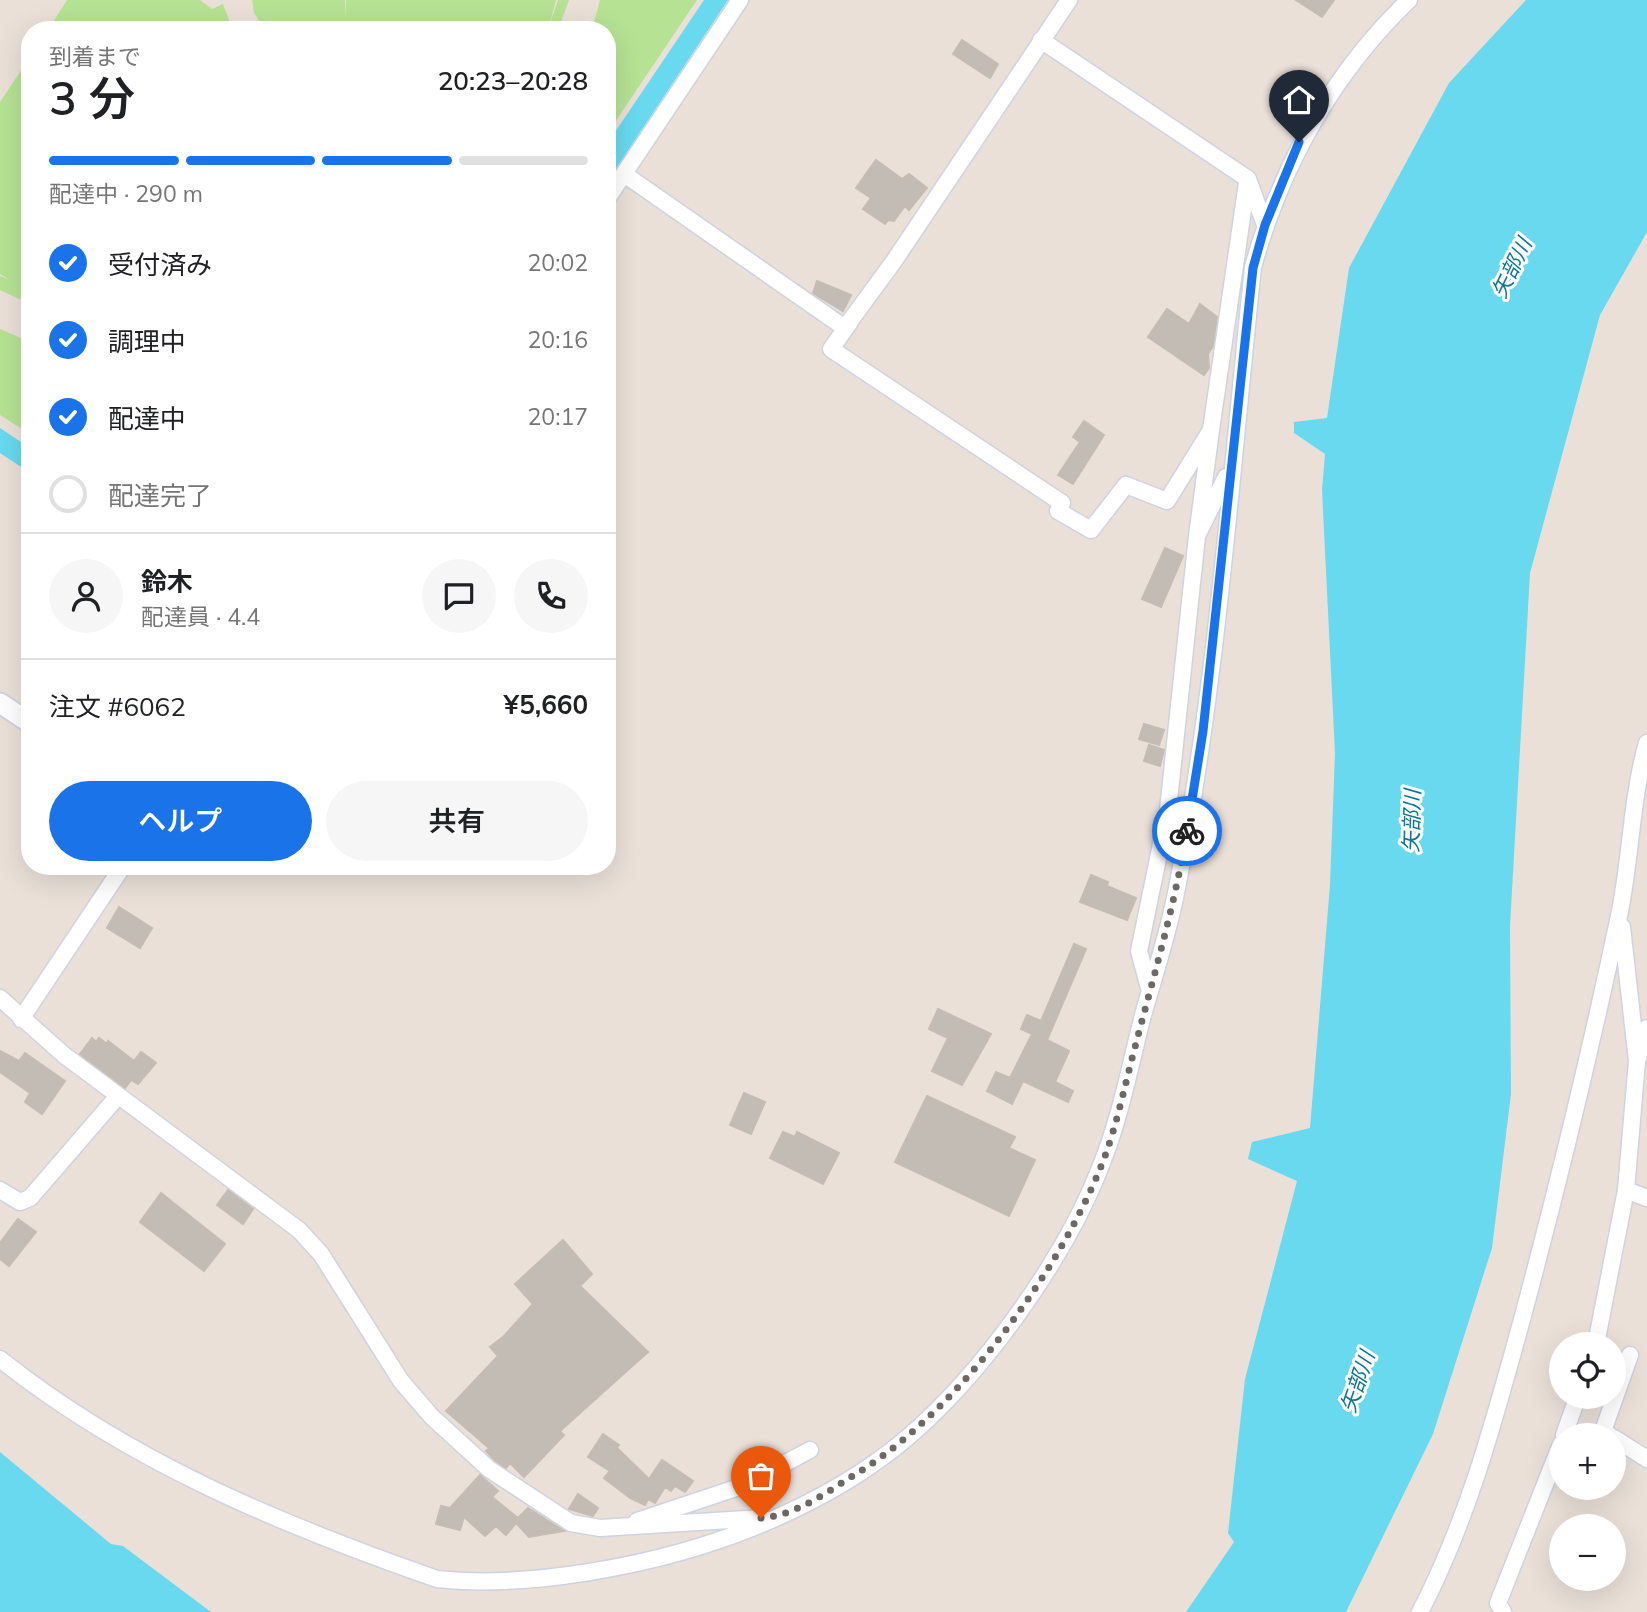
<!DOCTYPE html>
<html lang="ja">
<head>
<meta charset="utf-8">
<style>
  body { margin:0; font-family:Mulish,"Noto Sans JP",sans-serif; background:#f6f6f6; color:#202124; height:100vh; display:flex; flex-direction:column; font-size:26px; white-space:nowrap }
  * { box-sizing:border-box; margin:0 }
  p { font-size:23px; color:#757577 }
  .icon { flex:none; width:38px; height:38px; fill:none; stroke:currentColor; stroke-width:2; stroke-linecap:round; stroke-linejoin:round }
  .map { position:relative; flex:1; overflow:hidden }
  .panel { position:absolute; left:21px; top:21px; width:595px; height:854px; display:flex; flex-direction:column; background:#fff; border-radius:28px; box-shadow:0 7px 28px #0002 }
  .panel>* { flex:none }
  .tools { position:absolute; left:1549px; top:1332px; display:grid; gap:14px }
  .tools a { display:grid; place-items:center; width:77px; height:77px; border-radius:50%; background:#fff; box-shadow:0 7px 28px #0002; font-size:35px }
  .pin { position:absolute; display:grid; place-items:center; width:60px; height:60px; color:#fff; margin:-72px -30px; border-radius:50% 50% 50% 0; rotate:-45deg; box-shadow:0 0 7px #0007 }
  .pin .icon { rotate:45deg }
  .courier { position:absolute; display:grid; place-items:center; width:70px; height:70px; margin:-35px; border:5px solid #1a73e8; border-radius:50%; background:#fff; color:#222; box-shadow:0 2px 9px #0007 }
  .headline em { font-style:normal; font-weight:600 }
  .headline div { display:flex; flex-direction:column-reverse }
  .headline { display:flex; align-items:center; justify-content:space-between; height:119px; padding:0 28px }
  h1 { font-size:46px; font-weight:600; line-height:52px }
  .bar { display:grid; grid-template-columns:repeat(4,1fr); gap:10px 7px; align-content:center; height:84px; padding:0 28px }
  .bar i { height:9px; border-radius:5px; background:#e0e0e0 }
  .bar .current { background:#1a73e8 }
  .bar p { grid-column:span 4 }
  .line { display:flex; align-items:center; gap:18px; padding:0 28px; border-top:2px solid #e0e0e0 }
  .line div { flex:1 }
  .round { display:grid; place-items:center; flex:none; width:74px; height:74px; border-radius:37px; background:#f6f6f6 }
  ol { padding:0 28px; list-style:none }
  li { display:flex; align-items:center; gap:21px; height:77px }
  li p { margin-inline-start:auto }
  li .icon { padding:7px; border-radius:50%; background:#1a73e8; color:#fff; stroke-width:4 }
  li:last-child { color:#757577 }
  li i { width:38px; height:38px; border:4px solid #e0e0e0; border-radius:50% }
  .action { display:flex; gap:14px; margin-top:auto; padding:14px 28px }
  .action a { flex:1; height:80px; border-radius:42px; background:#1a73e8; color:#fff; font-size:28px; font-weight:600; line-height:80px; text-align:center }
  .action a+a { background:#f6f6f6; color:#202124 }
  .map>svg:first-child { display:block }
  .green { fill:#b6e293 }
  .water { fill:#68d9ef }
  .building { fill:#c2bcb4; stroke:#c5bcb2; stroke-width:2 }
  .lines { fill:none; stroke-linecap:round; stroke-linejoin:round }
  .minor-casing { stroke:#cdd3e1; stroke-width:19 }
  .tertiary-casing { stroke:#cdd3e1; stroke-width:23 }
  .minor { stroke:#fff; stroke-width:16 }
  .tertiary { stroke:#fff; stroke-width:19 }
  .done { stroke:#6b6865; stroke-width:7; stroke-dasharray:0 12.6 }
  .route { stroke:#1a73e8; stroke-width:9 }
  .labels { text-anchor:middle; stroke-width:6; stroke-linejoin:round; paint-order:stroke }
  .water-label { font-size:21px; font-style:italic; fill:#0b7597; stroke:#fff }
</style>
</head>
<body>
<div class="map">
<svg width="1647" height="1612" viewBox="0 0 1647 1612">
  <rect width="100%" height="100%" fill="#eae0d8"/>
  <path class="green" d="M67,0H200L212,9L223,4L230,23L227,30H48Z
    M252,0H345V16L346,0H556L549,26L558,0H569L558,30H253L260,22L254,13Z
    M600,0H697L607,134V30H592Z
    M30,57L29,290L30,304L0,290V276L9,280L0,274V102Z
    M0,329L30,342V434L0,415Z"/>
  <path class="water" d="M704,0H728L607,182V144Z
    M1526,0H1647V232L1600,315L1530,573L1510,926L1511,1094L1492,1248L1433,1434L1346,1612H1186L1234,1542L1228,1533L1245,1379L1297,1181L1248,1159L1252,1142L1310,1128L1330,885L1335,753L1322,490L1325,454L1294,433V422L1327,418L1349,268L1449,83Z
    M0,428L30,448V473L0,453Z
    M0,1452L111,1544L123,1546L211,1612H0Z"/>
  <path class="building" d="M1296,0H1334L1322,17Z
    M962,40L998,64L990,78L953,54Z
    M876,160L902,179L909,174L927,188L909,210L905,206L894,221L888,220L885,224L863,209L871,198L856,188Z
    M817,281L851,295L843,311L813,293Z
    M1200,304L1217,317L1213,346L1208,354L1209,368L1204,375L1148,337L1167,309L1189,324Z
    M1084,421L1104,435L1073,484L1058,475L1080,442L1073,437Z
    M1165,548L1183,556L1161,607L1142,599Z
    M1144,724L1164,730L1159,745L1139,739Z
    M1149,745L1164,750L1160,766L1144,761Z
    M1091,875L1108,882L1107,886L1136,898L1127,920L1080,902Z
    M119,907L152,928L140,948L107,928Z
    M1074,944L1086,949L1047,1040L1069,1051L1055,1082L1073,1091L1068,1102L1023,1081L1012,1104L987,1091L996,1072L1010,1078L1032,1034L1021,1029L1027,1015L1041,1021Z
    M938,1009L991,1034L962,1085L932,1071L948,1038L929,1029Z
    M92,1038L96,1042L99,1038L107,1044L108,1041L134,1061L141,1052L156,1063L138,1084L131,1080L125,1088L80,1054Z
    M0,1051L19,1061L25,1053L65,1081L42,1114L25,1102L30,1093L0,1072Z
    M744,1093L765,1102L751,1134L730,1125Z
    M927,1096L1015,1137L1009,1148L1035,1160L1009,1216L895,1162Z
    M783,1132L795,1137L797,1132L839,1153L823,1184L770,1158Z
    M228,1190L253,1209L243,1224L217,1205Z
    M161,1193L225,1244L204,1271L140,1222Z
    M18,1219L36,1232L9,1266L0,1259V1243Z
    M563,1240L592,1274L580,1286L648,1352L560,1431L564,1435L524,1477L510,1463L506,1468L495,1461L486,1451L489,1448L446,1411L498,1356L490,1347L504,1336L533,1304L515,1284Z
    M603,1434L619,1445L617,1448L649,1479L662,1460L693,1481L685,1492L675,1486L671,1491L665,1487L655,1503L648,1499L645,1505L630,1498L604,1478L610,1471L588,1457Z
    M480,1475L498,1491L492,1497L518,1518L528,1508L564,1531L529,1537L516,1523L506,1535L496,1526L485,1536L464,1517L460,1530L436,1524L441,1506L450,1508Z
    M578,1494L598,1508L593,1516L569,1509Z"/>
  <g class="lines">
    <defs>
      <path id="minor" d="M1041,40L1248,179L1265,225
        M624,174L845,328L894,261L1069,0
        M607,199L740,0
        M850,322L831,349L1062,503L1058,511L1091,530L1126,485L1167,501L1211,430L1197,536
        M1211,430L1247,183
        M1149,988L1139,951L1168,810L1197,536L1226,477
        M0,998L64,1055L299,1230L321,1254L401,1381L432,1417L489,1469L571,1523L600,1528L763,1518
        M21,1019L123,866
        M1639,1056L1647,1028
        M0,1190L20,1202L30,1198L118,1096
        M1626,1190L1647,1198
        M1596,1344L1626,1190L1637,1061L1622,927
        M0,1359C129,1462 282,1525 437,1579C526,1589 648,1566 731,1536C794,1513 856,1481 907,1438C983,1373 1064,1260 1100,1168C1120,1119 1130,1066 1143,1015C1155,973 1169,931 1177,888C1217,684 1231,474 1253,267C1282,164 1331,75 1409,0
        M1564,1435L1578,1396
        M1609,1435L1603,1431L1630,1355
        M1614,1438L1647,1459
        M637,1521L742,1486L810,1450
        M1420,1612C1469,1518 1496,1414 1524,1312C1559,1181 1591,1049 1619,916C1631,859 1631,799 1647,743
        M1503,1612L1498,1603L1561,1444"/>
      <path id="tertiary" d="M0,703L30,723"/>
    </defs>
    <use href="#minor" class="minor-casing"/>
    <use href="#tertiary" class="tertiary-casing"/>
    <use href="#minor" class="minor"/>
    <use href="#tertiary" class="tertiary"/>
  </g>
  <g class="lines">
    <path class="done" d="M761,1518C798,1515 828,1491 859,1472C958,1410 1056,1276 1100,1169C1116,1130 1124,1088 1135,1047C1154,975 1175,904 1187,831"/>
    <path class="route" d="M1187,831L1203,731L1253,268L1265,225L1299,142"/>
  </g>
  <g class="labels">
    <g class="water-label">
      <text transform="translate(1512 268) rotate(-64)" y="7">矢部川</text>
      <text transform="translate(1412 821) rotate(-88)" y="7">矢部川</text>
      <text transform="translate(1358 1382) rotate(-71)" y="7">矢部川</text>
    </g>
  </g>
</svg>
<div class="tools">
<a><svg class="icon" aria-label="locate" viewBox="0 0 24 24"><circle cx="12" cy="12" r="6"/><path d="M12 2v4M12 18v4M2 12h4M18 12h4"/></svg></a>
<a>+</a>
<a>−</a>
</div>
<div class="pin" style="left:761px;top:1518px;background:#ea580c"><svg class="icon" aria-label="bag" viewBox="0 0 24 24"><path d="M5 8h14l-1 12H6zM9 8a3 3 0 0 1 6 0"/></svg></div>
<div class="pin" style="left:1299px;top:142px;background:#1f2937"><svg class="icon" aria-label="home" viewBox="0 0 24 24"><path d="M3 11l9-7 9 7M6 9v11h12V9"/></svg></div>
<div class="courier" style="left:1187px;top:831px"><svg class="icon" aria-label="bike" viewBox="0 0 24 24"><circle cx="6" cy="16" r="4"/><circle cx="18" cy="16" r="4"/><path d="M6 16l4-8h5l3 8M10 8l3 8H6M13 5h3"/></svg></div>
<section class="panel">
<div class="headline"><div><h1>3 分</h1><p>到着まで</p></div><em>20:23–20:28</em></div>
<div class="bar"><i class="current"></i><i class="current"></i><i class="current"></i><i></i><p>配達中 · 290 m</p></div>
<ol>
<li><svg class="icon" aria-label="check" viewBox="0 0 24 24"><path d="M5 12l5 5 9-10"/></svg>受付済み<p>20:02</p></li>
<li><svg class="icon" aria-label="check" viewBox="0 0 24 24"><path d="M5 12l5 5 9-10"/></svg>調理中<p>20:16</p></li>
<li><svg class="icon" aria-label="check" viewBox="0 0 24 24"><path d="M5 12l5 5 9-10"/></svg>配達中<p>20:17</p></li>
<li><i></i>配達完了</li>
</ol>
<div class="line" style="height:126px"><a class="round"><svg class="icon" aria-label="person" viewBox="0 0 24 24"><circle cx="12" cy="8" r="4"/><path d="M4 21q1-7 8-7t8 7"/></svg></a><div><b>鈴木</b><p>配達員 · 4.4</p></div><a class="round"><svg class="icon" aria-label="chat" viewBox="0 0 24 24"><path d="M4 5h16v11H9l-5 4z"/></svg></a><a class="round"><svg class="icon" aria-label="phone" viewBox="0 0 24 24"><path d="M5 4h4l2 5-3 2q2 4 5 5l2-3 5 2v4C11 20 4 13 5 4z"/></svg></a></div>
<div class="line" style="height:91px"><div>注文 #6062</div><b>¥5,660</b></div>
<div class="action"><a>ヘルプ</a><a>共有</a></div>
</section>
</div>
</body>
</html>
